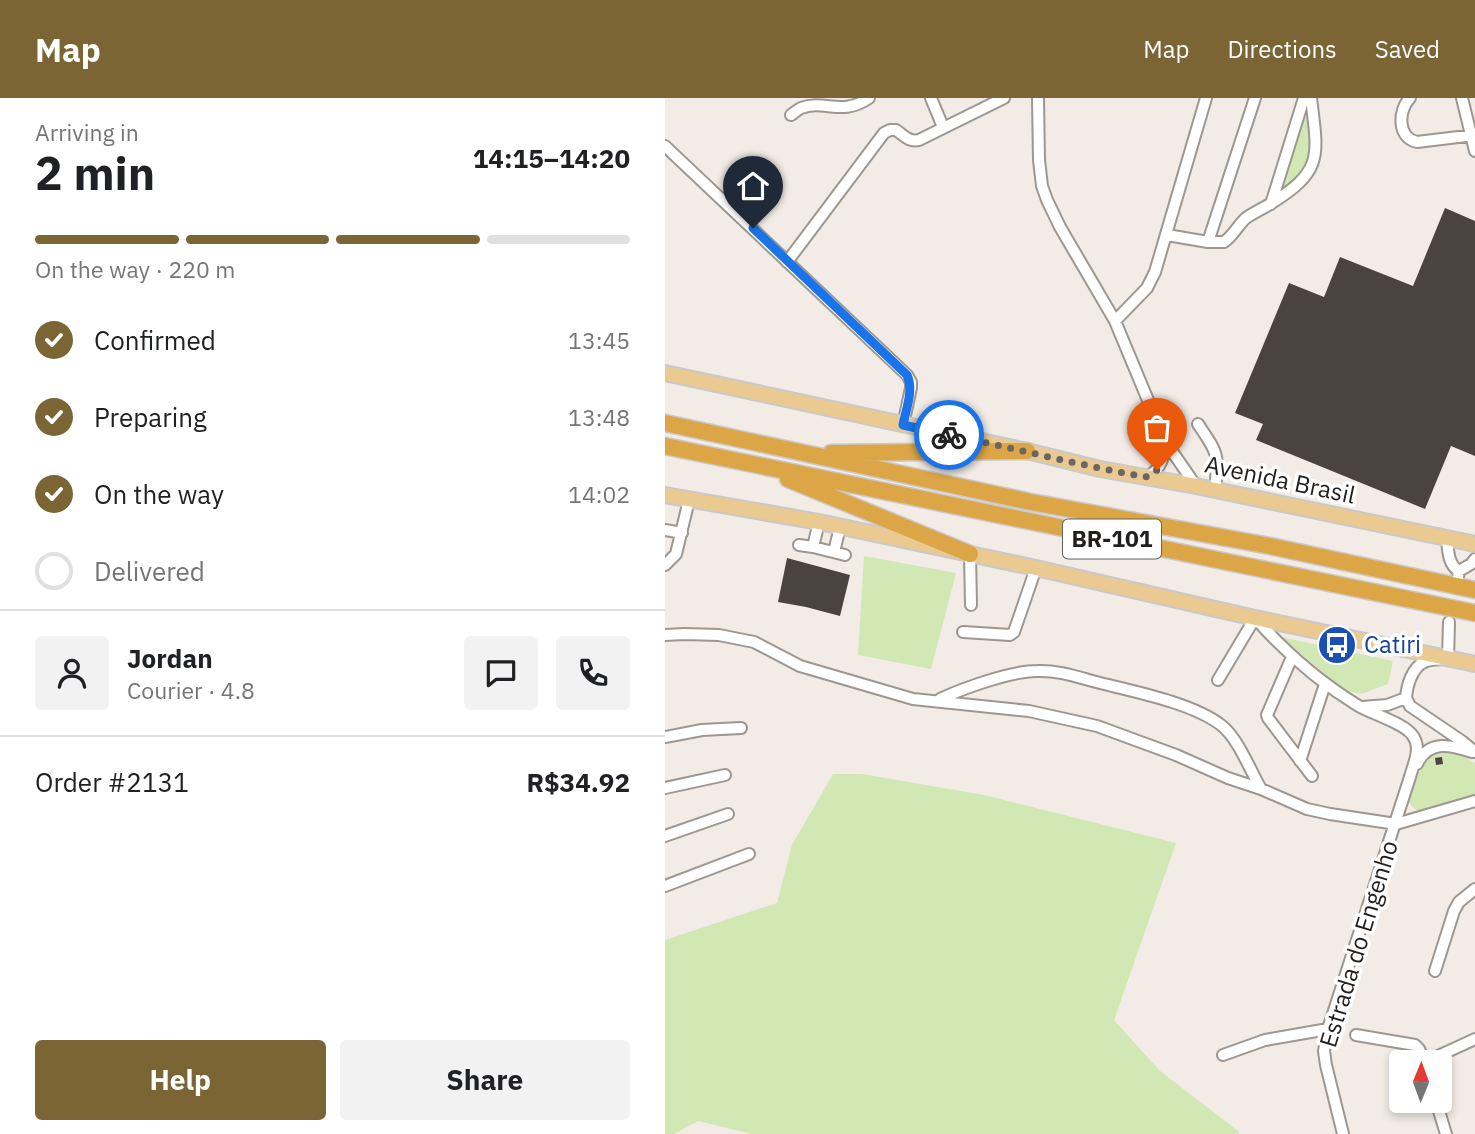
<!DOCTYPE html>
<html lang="en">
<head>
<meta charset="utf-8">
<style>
  body { margin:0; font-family:"IBM Plex Sans",sans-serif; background:#f2f2f2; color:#202124; height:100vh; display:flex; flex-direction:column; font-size:26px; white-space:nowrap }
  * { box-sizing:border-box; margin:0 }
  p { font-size:23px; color:#757577 }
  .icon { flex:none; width:38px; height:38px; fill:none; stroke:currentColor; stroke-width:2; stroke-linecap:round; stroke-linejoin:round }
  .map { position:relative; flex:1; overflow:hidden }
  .panel { display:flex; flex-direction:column; background:#fff; width:665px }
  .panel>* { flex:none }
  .needle { width:46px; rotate:1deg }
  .fabs { position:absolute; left:724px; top:952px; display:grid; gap:14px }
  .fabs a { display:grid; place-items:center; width:63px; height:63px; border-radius:7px; background:#fff; box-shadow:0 4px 10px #0003; font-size:35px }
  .pin { position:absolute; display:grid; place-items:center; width:60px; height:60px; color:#fff; margin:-72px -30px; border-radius:50% 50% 50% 0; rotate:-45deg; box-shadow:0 0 7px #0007 }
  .pin .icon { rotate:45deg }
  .courier { position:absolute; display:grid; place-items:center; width:70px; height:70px; margin:-35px; border:5px solid #1a73e8; border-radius:50%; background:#fff; color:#222; box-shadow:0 2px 9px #0007 }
  .overview em { font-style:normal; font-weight:700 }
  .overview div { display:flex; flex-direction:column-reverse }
  .overview { display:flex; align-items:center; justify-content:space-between; height:119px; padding:0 35px }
  h1 { font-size:46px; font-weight:700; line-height:52px }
  .bar { display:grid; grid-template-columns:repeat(4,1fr); gap:10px 7px; align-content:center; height:84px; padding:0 35px }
  .bar i { height:9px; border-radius:5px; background:#e0e0e0 }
  .bar .selected { background:#7b6535 }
  .bar p { grid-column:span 4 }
  .line { display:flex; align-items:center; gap:18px; padding:0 35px; border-top:2px solid #e0e0e0 }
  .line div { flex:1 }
  .round { display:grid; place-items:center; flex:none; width:74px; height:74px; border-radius:7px; background:#f2f2f2 }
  ol { padding:0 35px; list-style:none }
  li { display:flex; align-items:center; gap:21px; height:77px }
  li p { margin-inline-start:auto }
  li .icon { padding:7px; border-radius:50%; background:#7b6535; color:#fff; stroke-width:4 }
  li:last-child { color:#757577 }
  li i { width:38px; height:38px; border:4px solid #e0e0e0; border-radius:50% }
  .primary-button { display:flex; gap:14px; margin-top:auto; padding:14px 35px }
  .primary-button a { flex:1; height:80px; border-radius:7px; background:#7b6535; color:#fff; font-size:28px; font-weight:700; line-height:80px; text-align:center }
  .primary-button a+a { background:#f2f2f2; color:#202124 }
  header { display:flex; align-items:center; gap:42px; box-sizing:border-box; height:98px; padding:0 35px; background:#7b6535; color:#fff }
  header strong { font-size:33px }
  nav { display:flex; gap:38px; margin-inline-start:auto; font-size:24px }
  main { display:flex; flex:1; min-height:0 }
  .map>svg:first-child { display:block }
  .green { fill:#d1e8b5 }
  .building { fill:#4a4441 }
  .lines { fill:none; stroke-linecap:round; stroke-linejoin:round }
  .minor-casing { stroke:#9d9792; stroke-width:14 }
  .major-casing { stroke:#cac9c9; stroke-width:18 }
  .highway-casing { stroke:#cac9c9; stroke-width:19 }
  .minor { stroke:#fff; stroke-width:10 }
  .major { stroke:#eaca90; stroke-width:14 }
  .highway { stroke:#dca646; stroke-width:16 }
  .done { stroke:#6a6663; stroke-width:7; stroke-dasharray:0 12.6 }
  .route { stroke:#1a73e8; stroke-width:9 }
  .labels { text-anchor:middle; stroke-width:7; stroke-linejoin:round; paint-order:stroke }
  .shield { fill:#fff; stroke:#646261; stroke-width:2 }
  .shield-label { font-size:23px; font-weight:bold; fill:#211f1d }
  .street-label { font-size:24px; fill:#211f1d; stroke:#fff }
  .transit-label { font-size:24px; fill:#164399; stroke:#fff; text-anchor:start }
</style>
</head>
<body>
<header>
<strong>Map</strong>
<nav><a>Map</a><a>Directions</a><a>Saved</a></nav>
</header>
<main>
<section class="panel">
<div class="overview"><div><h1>2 min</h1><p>Arriving in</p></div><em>14:15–14:20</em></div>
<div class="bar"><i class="selected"></i><i class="selected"></i><i class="selected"></i><i></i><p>On the way · 220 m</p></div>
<ol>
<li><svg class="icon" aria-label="check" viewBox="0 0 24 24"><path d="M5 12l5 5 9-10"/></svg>Confirmed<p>13:45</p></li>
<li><svg class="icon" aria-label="check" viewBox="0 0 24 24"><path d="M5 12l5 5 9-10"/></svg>Preparing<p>13:48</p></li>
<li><svg class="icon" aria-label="check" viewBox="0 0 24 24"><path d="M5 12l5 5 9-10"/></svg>On the way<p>14:02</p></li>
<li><i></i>Delivered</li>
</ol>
<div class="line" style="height:126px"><a class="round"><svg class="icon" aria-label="person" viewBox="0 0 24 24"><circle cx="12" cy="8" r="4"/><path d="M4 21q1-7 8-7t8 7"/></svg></a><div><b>Jordan</b><p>Courier · 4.8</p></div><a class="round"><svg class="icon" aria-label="chat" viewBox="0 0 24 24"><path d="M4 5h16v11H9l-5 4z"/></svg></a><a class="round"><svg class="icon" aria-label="phone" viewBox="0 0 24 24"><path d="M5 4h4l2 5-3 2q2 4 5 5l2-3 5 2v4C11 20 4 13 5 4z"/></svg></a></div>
<div class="line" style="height:91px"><div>Order #2131</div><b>R$34.92</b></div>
<div class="primary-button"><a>Help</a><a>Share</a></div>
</section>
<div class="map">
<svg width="810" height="1036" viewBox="0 0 810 1036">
  <rect width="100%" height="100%" fill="#f2ebe6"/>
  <path class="green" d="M639,0H646L648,68L606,106Z
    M199,458L291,475L266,571L193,557Z
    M616,539L728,563L723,586L696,596L679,592Z
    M768,652L788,653L810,665V696L804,700L754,713C749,711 744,707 744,701L756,664Z
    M168,676H197L319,697L511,745L449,922L494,972L573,1033L574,1036H87L33,1023L9,1036H0V842L112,805L127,747Z"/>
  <path class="building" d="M780,110L810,123V358L786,348L760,411L591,342L598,326L570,315L624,185L659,199L675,159L748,188Z
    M122,460L185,477L175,518L141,509L113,504Z
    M777,659L778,666L771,667L770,660Z"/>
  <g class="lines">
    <defs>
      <path id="minor" d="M266,0L278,29
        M373,0L374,62L377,88L382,102L395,129L450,223L500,343L531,388
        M745,0C733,12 732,40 752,44L810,37
        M797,0L810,53
        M126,17C129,15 132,12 136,10C160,1 176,19 204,0
        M0,48L242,277L246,284V290L238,327
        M606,106L639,0
        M502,137L543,144H559C568,138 573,127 581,120C588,115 597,111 605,106C659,73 653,58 646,0
        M543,144L590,0
        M122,164L219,35L225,32H231C240,38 243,44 254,42L339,0
        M450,223L482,190L490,174L541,0
        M533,326C553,356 554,355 550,392
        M482,379C497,371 499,358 500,343
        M0,432L17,435
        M782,440C783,452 783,467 794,473
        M134,447L148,449L154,424
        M148,449L180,457
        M169,454L175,429
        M305,456L306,507
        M0,467L11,456L24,402
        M793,479L794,473L806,466L810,461
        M784,524L783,561C776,561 766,561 759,564C747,570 742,587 741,600L745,608L798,644L810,654
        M298,534L345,537L349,534L371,470
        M0,537L19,536L54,537L89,544L135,568L248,601L364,613L432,628L511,657L563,680L596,691L642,711L665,716L731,726L810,703
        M627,559L602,617L603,620L647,678
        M553,582L590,520C620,554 653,583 692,607C706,616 740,625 748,638C757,650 748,667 745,679L663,931L659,953L661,967L678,1036
        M275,601C299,590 346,573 372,573C394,572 415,580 435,585C471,594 527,605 556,627C573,640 585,672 596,691
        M697,609L722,607L741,600
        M0,639L37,632L76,630
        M635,663L660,586
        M752,666C764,641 786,647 807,654
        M0,690L60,677
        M0,738L63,716
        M0,788L84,756
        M770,873L789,813L794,804L810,791
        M691,937L750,947L754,951L760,964
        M558,957L600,942L663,931
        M760,964L810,941
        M771,1003L781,1036"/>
      <path id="major" d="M0,275L362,353L435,371L531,388L810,446
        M0,397L154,424L371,470L590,520L810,566"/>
      <path id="highway" d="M0,325L366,404L605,448L810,492
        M0,348L810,515
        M166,355L362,353
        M123,381L305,456"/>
    </defs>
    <use href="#minor" class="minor-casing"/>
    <use href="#major" class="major-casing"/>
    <use href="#highway" class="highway-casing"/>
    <use href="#minor" class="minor"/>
    <use href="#major" class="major"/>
    <use href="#highway" class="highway"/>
  </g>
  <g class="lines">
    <path class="done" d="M284,337C350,350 416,368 482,379L492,372"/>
    <path class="route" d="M88,130L242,277C249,292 241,311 238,327L284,337"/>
  </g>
  <defs>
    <symbol id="bus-disc" viewBox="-11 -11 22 22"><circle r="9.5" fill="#1a4fb4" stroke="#fff"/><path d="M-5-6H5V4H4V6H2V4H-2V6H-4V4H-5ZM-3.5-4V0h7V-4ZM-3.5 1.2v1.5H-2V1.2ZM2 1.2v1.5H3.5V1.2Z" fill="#fff"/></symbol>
  </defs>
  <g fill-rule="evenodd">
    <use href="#bus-disc" x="650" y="525" width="44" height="44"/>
  </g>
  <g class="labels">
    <rect class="shield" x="398" y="421.5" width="98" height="39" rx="5"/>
    <g class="shield-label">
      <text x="447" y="449">BR-101</text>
    </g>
    <g class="street-label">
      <text transform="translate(615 382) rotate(12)" y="8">Avenida Brasil</text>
      <text transform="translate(694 846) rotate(-73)" y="8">Estrada do Engenho</text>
    </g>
    <g class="transit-label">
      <text x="699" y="555">Catiri</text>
    </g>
  </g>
</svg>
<div class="fabs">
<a><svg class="needle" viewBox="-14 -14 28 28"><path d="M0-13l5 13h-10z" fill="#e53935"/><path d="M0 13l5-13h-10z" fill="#757577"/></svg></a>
</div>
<div class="pin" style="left:492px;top:372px;background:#ea580c"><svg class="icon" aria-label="bag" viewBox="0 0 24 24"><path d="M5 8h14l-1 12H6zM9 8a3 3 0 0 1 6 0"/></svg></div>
<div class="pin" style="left:88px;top:130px;background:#1f2937"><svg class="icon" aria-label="home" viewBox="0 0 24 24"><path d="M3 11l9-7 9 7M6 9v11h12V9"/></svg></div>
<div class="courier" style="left:284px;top:337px"><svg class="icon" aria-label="bike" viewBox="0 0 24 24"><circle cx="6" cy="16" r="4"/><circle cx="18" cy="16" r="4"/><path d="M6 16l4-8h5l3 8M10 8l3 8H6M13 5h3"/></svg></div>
</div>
</main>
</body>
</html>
